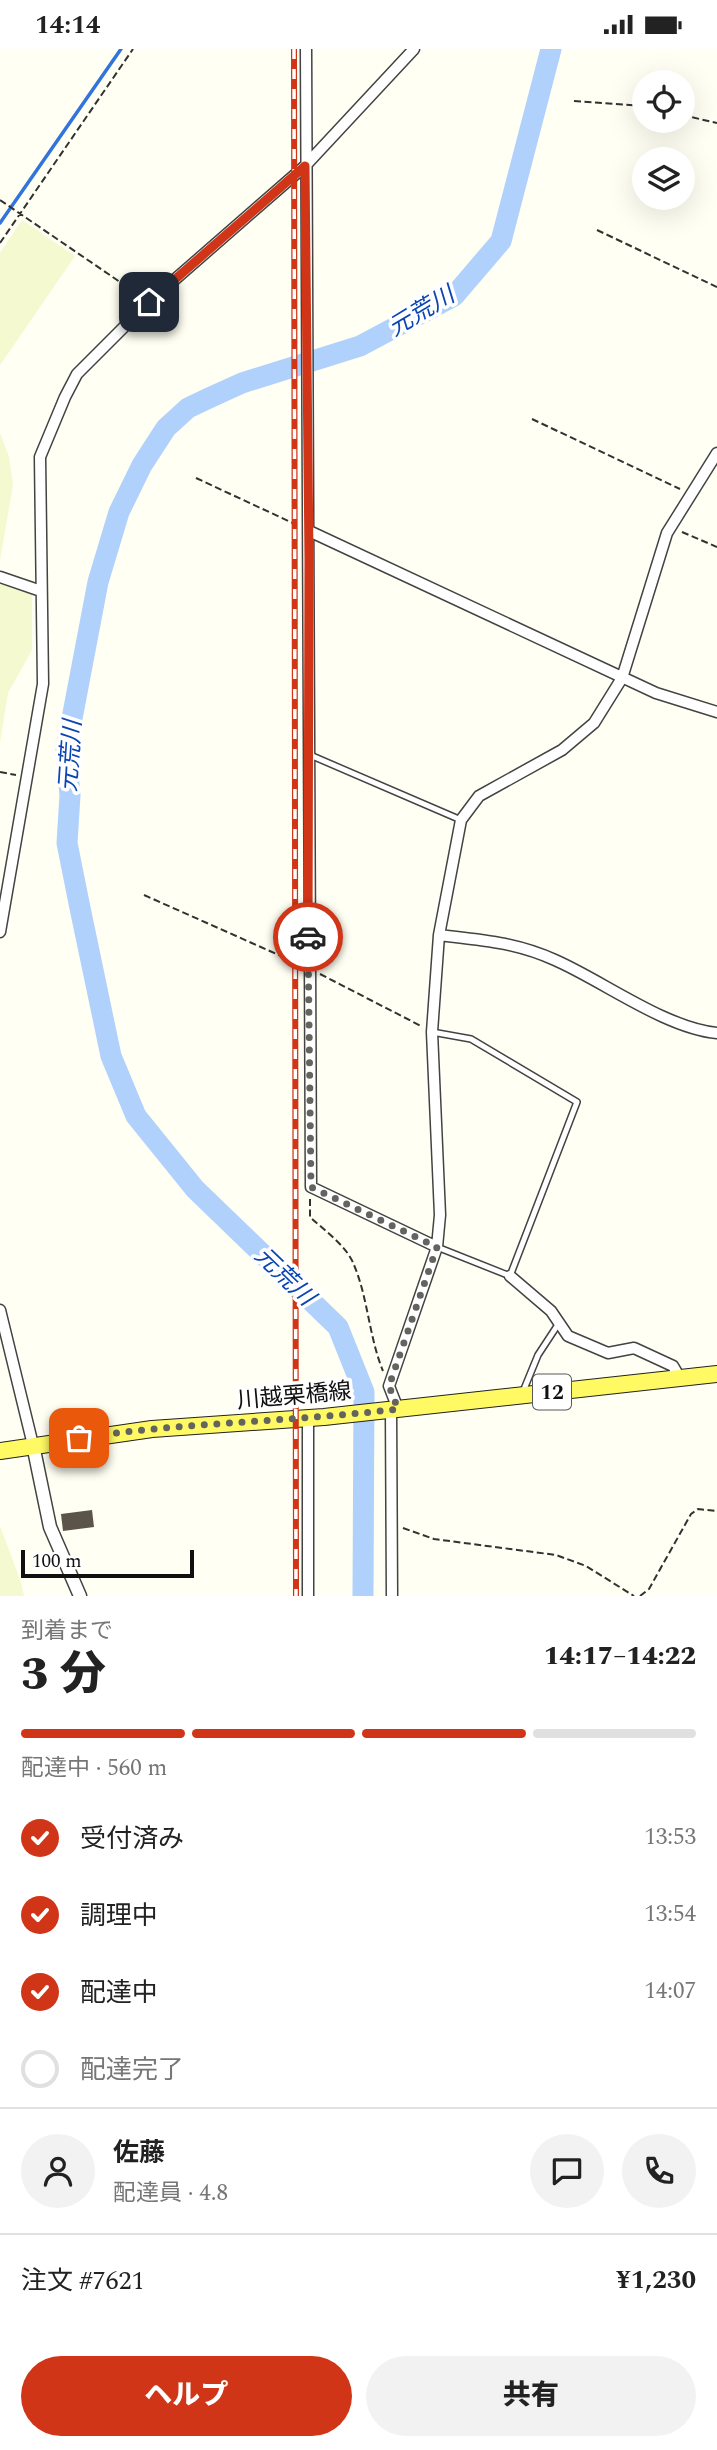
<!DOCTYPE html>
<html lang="ja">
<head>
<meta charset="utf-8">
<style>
  body { margin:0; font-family:Spectral,"Noto Sans JP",serif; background:#f2f2f2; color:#222; height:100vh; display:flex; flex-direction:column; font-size:26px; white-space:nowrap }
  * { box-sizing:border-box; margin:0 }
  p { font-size:23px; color:#767676 }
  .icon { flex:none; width:38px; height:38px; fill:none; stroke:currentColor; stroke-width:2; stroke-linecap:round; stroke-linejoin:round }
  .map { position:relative; height:1547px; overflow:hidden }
  .panel { display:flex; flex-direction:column; background:#fff; flex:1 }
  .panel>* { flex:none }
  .controls { position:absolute; left:632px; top:21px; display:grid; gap:14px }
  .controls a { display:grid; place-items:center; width:63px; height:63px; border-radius:50%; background:#fff; box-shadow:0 7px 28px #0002; font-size:35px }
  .scale { position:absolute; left:21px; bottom:18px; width:173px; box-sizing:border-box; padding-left:7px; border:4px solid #101010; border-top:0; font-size:19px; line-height:24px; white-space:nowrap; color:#101010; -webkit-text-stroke:5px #fff; paint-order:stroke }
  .pin { position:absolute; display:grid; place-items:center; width:60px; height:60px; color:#fff; margin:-30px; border-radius:14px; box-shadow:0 4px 10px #0006 }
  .courier { position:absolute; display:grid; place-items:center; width:70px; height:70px; margin:-35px; border:5px solid #d13517; border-radius:50%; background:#fff; color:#222; box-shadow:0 2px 9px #0007 }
  .overview em { font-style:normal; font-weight:800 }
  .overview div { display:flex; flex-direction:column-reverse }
  .overview { display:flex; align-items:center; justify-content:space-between; height:119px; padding:0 21px }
  h1 { font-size:46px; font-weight:800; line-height:52px }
  .bar { display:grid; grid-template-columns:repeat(4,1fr); gap:10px 7px; align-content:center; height:84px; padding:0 21px }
  .bar i { height:9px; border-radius:5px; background:#e0e0e0 }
  .bar .current { background:#d13517 }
  .bar p { grid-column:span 4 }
  .line { display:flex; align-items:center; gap:18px; padding:0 21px; border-top:2px solid #e0e0e0 }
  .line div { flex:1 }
  .round { display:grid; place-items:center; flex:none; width:74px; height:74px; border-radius:37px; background:#f2f2f2 }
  ol { padding:0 21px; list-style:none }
  li { display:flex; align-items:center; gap:21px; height:77px }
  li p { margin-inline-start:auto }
  li .icon { padding:7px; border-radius:50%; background:#d13517; color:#fff; stroke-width:4 }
  li:last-child { color:#767676 }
  li i { width:38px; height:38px; border:4px solid #e0e0e0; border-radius:50% }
  .button { display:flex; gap:14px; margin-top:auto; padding:14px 21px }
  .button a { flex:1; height:80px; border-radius:42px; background:#d13517; color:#fff; font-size:28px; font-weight:800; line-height:80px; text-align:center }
  .button a+a { background:#f2f2f2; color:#222 }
  .status { display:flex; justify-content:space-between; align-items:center; height:49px; padding:0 35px; background:#fff; direction:ltr }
  .status svg { height:19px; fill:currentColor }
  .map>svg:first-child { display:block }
  .farmland { fill:#f4f9cf }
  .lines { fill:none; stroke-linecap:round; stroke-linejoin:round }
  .stream { stroke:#3074dc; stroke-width:3.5 }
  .river { stroke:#b1d1fd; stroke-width:21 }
  .building { fill:#5a544b }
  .service-casing { stroke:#434343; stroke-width:8 }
  .minor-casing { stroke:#434343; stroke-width:13 }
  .tertiary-casing { stroke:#434343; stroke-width:15 }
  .primary-casing { stroke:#212121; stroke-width:18 }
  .path { stroke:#323232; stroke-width:2; stroke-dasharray:7 3.5; stroke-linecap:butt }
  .service { stroke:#fff; stroke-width:5 }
  .minor { stroke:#fff; stroke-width:10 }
  .tertiary { stroke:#fff; stroke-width:12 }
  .primary { stroke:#fff963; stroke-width:16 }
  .rail-casing { stroke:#d13517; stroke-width:6 }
  .rail { stroke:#fff; stroke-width:3.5; stroke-dasharray:10; stroke-linecap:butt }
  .done { stroke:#64645f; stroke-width:7; stroke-dasharray:0 12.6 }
  .route { stroke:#d13517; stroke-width:9 }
  .labels { text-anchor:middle; stroke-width:7; stroke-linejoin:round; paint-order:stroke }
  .shield { fill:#fff; stroke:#585858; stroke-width:2 }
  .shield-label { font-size:21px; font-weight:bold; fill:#101010 }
  .street-label { font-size:23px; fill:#101010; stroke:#fff }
  .water-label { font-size:24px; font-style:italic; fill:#0a45b1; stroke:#fff }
</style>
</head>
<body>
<div class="status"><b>14:14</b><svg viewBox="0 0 49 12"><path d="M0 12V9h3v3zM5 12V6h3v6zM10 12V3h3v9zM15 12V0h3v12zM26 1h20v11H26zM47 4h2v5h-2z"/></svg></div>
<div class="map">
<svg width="717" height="1547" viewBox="0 0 717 1547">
  <rect width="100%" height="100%" fill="#fffff3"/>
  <path class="farmland" d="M22,171L75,207L0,316V204Z
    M0,384L9,408L13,436L0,511Z
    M0,534L32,545V601L8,644L0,693Z
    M0,1477L21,1533L24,1547H0Z"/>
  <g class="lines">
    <path class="stream" d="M0,174L121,0"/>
    <path class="river" d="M363,1547L364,1343L338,1278L195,1140L136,1067L111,1007L80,859L67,794L70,746L66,701L98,533L119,463L142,416L166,379L188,359L209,349L242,334L360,297L454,247L501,192L551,0"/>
  </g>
  <path class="building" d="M92,1461L94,1478L63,1482L61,1465Z"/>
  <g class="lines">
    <defs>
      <path id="service" d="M310,706L461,771
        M432,983L471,990L577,1053L510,1227L437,1198
        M522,1345L538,1306L559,1274"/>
      <path id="minor" d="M306,0L311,1138L437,1198
        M309,482L656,644L717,663
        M0,528L41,542
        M0,883L43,635L40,408L65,348L77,325L149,253L305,117L414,0
        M439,886C481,891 515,893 555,911C603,932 665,979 717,984
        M510,1227L551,1262L568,1287L608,1304L634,1299L673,1317L680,1329
        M0,1261L33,1396
        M398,1360L389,1337L437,1198L440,1166L432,983L439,886L461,771L479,747L562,701L594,674L622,629L667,484L717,404
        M391,1361L392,1547
        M308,1369V1547"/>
      <path id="tertiary" d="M33,1396L50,1478L80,1547"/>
      <path id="primary" d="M0,1402L152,1380L324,1368L717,1325"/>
    </defs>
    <use href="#service" class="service-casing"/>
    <use href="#minor" class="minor-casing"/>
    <use href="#tertiary" class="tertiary-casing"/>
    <use href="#primary" class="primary-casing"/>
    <path class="path" d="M574,52L644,57
      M682,66L717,74
      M0,151L139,246
      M597,181L717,238
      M0,194L133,0
      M532,370L680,440
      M196,429L297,476
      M682,483L717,498
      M0,723L16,726
      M144,846L299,915
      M320,925L421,977
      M310,1150V1168C324,1181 347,1197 354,1216C368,1249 369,1288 383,1322
      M403,1479L434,1490L556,1506L586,1517L634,1547
      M640,1547L649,1540L691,1465L698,1460L717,1462"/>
    <use href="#service" class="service"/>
    <use href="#minor" class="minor"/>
    <use href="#tertiary" class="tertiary"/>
    <use href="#primary" class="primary"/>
    <defs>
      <path id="rail" d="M294,0L296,1547"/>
    </defs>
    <use href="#rail" class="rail-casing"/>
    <use href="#rail" class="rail"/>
  </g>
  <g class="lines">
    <path class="done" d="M79,1389C185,1373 292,1373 398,1360L389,1337L437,1198L311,1138L308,888"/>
    <path class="route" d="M149,253L305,117L309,510L308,888"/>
  </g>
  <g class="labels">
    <rect class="shield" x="533" y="1325.5" width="38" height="35" rx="5"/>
    <g class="shield-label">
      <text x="552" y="1350">12</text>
    </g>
    <g class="street-label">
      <text transform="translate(294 1346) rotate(-5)" y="8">川越栗橋線</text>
    </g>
    <g class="water-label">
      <text transform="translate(421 262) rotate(-31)" y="8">元荒川</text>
      <text transform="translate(70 707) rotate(-86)" y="8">元荒川</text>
      <text transform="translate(285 1227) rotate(44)" y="8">元荒川</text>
    </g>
  </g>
</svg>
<div class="controls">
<a><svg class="icon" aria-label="locate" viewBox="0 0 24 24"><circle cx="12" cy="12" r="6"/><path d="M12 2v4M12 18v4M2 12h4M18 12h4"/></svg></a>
<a><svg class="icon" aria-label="layers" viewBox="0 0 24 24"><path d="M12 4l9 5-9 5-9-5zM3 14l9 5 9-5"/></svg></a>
</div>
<div class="scale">100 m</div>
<div class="pin" style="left:79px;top:1389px;background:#ea580c"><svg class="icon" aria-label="bag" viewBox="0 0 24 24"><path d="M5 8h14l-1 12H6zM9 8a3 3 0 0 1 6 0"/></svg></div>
<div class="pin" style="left:149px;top:253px;background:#1f2937"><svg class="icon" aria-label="home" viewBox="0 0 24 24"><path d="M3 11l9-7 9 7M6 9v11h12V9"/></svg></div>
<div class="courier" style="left:308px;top:888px"><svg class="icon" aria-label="car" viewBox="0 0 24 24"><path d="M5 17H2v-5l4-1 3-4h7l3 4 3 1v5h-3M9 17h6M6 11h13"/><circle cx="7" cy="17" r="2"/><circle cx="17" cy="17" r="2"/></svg></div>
</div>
<section class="panel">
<div class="overview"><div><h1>3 分</h1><p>到着まで</p></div><em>14:17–14:22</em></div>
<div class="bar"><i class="current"></i><i class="current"></i><i class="current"></i><i></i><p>配達中 · 560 m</p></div>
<ol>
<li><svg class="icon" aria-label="check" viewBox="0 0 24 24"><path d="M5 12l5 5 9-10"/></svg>受付済み<p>13:53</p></li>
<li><svg class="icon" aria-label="check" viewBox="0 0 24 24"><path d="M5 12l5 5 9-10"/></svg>調理中<p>13:54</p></li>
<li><svg class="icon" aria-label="check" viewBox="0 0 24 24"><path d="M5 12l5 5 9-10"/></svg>配達中<p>14:07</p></li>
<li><i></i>配達完了</li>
</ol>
<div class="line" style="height:126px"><a class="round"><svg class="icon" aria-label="person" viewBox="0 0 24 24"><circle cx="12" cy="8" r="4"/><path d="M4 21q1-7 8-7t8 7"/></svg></a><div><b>佐藤</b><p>配達員 · 4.8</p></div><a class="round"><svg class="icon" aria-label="chat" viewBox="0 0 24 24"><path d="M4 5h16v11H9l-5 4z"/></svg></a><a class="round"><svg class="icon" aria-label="phone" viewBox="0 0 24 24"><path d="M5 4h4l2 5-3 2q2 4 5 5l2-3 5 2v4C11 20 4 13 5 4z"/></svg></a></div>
<div class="line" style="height:91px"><div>注文 #7621</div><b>¥1,230</b></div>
<div class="button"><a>ヘルプ</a><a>共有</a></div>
</section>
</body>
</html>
